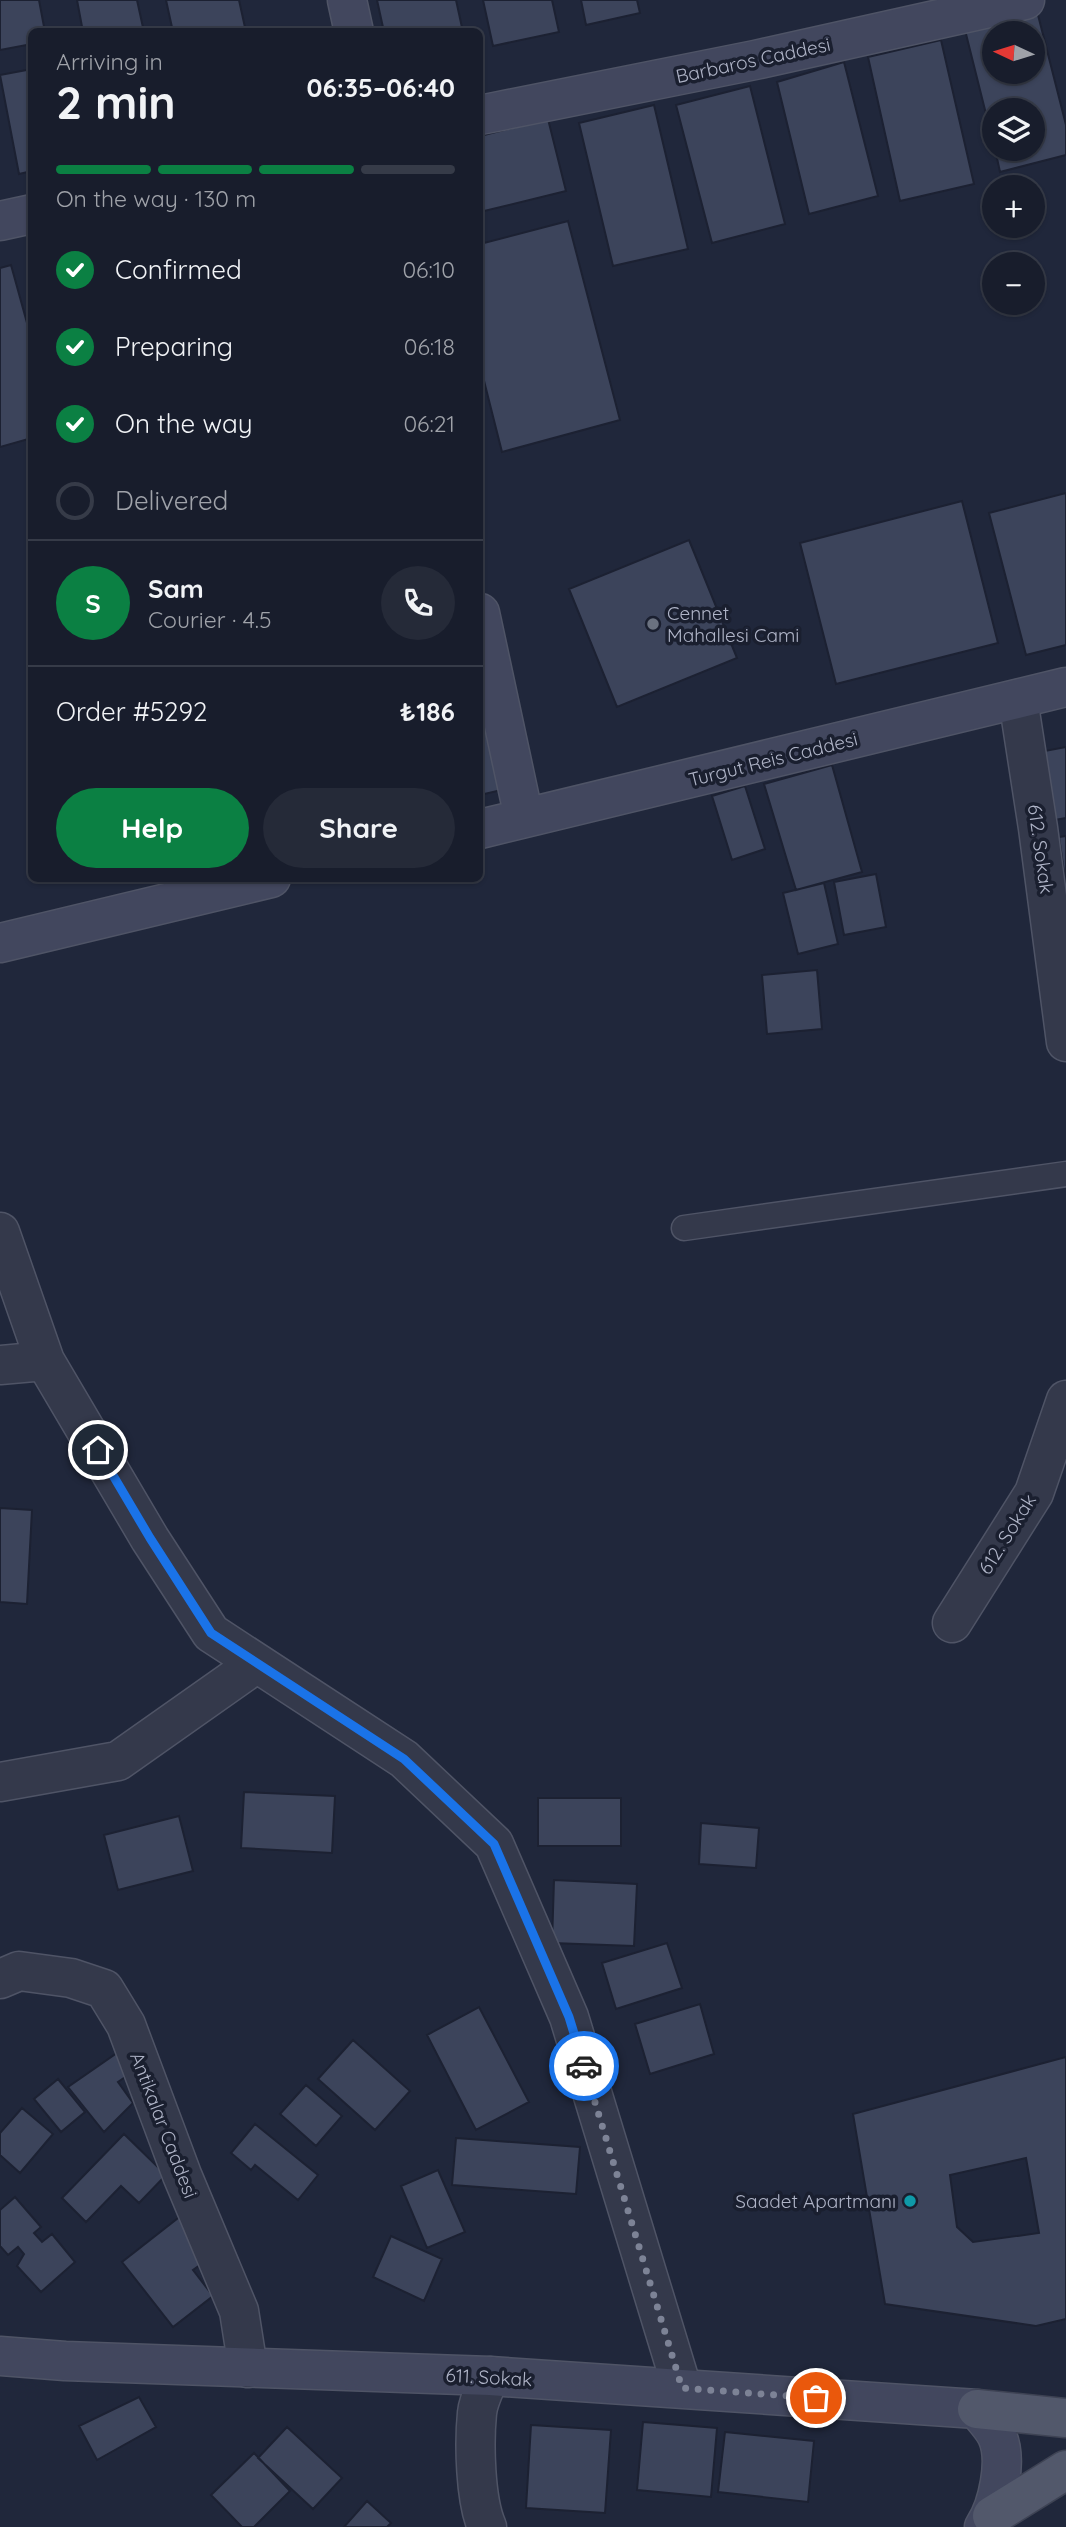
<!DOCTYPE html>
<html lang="en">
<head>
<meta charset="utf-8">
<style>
  body { margin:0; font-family:Quicksand,sans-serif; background:#252a38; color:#f1f3f6; height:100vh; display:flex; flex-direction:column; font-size:26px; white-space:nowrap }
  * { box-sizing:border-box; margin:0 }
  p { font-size:23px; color:#9fa2a9 }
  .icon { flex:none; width:38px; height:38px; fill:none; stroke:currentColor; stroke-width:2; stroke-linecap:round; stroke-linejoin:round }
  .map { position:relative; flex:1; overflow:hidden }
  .details { position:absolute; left:28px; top:28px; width:455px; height:854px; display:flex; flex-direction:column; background:#181d2c; border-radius:10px; box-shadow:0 2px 5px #0004,0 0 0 2px #363b48 }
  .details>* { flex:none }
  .needle { width:46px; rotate:274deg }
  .controls { position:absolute; left:982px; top:21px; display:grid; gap:14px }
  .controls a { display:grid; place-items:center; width:63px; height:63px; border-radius:50%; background:#181d2c; box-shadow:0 2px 5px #0004,0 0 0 2px #363b48; font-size:35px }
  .pin { position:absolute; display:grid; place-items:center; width:60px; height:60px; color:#fff; margin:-30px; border:4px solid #fff; border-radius:50%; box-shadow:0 2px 7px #0007 }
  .courier { position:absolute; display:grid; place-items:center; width:70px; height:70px; margin:-35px; border:5px solid #1a73e8; border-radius:50%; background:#fff; color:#222; box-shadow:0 2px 9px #0007 }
  .head em { font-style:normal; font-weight:700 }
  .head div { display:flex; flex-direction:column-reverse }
  .head { display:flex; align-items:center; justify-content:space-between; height:119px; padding:0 28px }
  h1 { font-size:46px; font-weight:700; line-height:52px }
  .bar { display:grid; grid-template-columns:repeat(4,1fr); gap:10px 7px; align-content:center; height:84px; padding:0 28px }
  .bar i { height:9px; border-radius:5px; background:#363b48 }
  .bar .active { background:#0b8043 }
  .bar p { grid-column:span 4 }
  .line { display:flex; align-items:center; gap:18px; padding:0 28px; border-top:2px solid #363b48 }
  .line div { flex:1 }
  .round { display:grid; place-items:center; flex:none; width:74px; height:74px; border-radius:37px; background:#252a38 }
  ol { padding:0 28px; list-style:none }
  li { display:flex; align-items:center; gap:21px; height:77px }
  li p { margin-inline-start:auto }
  li .icon { padding:7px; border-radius:50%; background:#0b8043; color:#fff; stroke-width:4 }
  li:last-child { color:#9fa2a9 }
  li i { width:38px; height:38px; border:4px solid #363b48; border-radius:50% }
  .action { display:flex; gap:14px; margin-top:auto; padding:14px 28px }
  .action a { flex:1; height:80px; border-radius:42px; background:#0b8043; color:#fff; font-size:28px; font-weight:700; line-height:80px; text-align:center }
  .action a+a { background:#252a38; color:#f1f3f6 }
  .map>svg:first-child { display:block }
  .building { fill:#3c445b; stroke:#1c2132; stroke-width:2; fill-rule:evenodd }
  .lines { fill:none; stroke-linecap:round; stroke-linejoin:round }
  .lane-casing { stroke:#4f5466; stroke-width:27 }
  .street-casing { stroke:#4f5466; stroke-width:41 }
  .secondary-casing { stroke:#4f5466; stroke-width:41 }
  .primary-casing { stroke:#3e4354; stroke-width:41 }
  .lane { stroke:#34394b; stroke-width:24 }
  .street { stroke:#34394b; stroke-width:38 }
  .secondary { stroke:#42475e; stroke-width:38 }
  .primary { stroke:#52586b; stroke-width:38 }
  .done { stroke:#7d8396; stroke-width:7; stroke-dasharray:0 12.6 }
  .route { stroke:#1a73e8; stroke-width:9 }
  .worship-dot { fill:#6b7280; stroke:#1a1f2f; stroke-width:2.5 }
  .culture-dot { fill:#0f9aa8; stroke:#1a1f2f; stroke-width:2.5 }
  .labels { text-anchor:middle; stroke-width:7; stroke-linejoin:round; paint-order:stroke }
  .street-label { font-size:19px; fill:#afb4c7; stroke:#1a1f2f }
  .poi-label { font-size:19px; fill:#afb4c7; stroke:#1a1f2f; text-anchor:start }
</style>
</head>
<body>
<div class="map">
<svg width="1066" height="2527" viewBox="0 0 1066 2527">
  <rect width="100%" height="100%" fill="#20273b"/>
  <path class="building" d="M0,0H39L45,32H32V44L0,50Z
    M77,0H137L144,32H83Z
    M166,0H239L246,32H173Z
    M377,0H456L463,32H384Z
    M483,0H552L559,32L493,46Z
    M581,0H637L640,13L586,25Z
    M1037,11L1066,125V155L1000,172L995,149H1032V110H994V146L965,30ZM994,33H1032V72H994Z
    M941,40L974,184L900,201L868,57Z
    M844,62L878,196L809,214L777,82Z
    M32,69V171L19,174L0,75Z
    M750,86L785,224L712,243L676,105Z
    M654,105L688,249L613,266L579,123Z
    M548,119L566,191L480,212V136Z
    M568,221L620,420L502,452L480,365V244Z
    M11,265L32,341V438L0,447V268Z
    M1066,493V645L1026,655L989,513Z
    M962,501L998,643L836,684L800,543Z
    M689,540L737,658L617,707L569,589Z
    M480,655L514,787L480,795Z
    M1066,747V818L1049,821L1034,753Z
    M832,765L862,872L796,890L764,784Z
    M745,786L765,849L732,860L712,796Z
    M1066,836V879H1065L1059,837Z
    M876,874L886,927L844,935L834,882Z
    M824,883L838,944L798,954L783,893Z
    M817,970L822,1029L767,1034L762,975Z
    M0,1508L32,1510L27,1604L0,1602Z
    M244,1792L335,1796L332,1853L241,1848Z
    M538,1798H621V1846H538Z
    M179,1816L193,1871L118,1890L104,1835Z
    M701,1823L759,1828L756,1868L699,1864Z
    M554,1880L637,1884L634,1946L552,1943Z
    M667,1943L682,1988L616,2009L602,1963Z
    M700,2004L714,2054L650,2074L635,2024Z
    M479,2007L529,2102L476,2130L427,2035Z
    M353,2040L410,2091L375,2130L318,2079Z
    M117,2053L131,2073L118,2082L133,2103L104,2132L68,2087Z
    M1066,2057V2319L1036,2326L885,2304L853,2114ZM1026,2158L1039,2233L973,2242L957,2227L950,2175Z
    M58,2079L85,2112L61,2132L34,2099Z
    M306,2085L342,2116L316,2146L280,2114Z
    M22,2108L53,2134L20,2173L0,2155V2133Z
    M255,2124L318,2175L298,2200L255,2165L251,2170L231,2153Z
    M124,2134L166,2175L139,2203L121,2186L86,2222L62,2198Z
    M456,2138L580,2147L576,2194L452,2185Z
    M438,2170L465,2232L427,2248L401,2186Z
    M15,2197L41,2227L34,2233L42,2242L52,2234L75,2262L41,2292L17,2266L24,2254L18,2247L8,2255L0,2246V2210Z
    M182,2215L214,2255L193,2270L213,2296L173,2327L122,2262Z
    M391,2236L442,2259L424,2301L373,2277Z
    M139,2397L156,2427L97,2460L79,2426Z
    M643,2422L717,2428L711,2497L637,2490Z
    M531,2425L611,2430L605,2513L526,2508Z
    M287,2427L342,2478L313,2509L258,2458Z
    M725,2432L814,2441L808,2502L718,2492Z
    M254,2453L290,2491L254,2527H242L211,2495Z
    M367,2501L391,2523L387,2527H344Z"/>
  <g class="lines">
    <defs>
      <path id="lane" d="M684,1228L1066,1174"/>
      <path id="street" d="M1018,699L1038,828L1066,1042
        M0,1232L45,1361L150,1539L211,1633L404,1759L494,1844L569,2017L682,2388
        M0,1365L45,1361
        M952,1623L1034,1493L1066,1400
        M0,1782L118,1761L257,1663
        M0,1979L19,1971L71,1978L104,1989L126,2025L182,2175L239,2311L248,2368
        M487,2527C475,2500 474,2443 477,2413C478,2401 485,2388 490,2376"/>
      <path id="secondary" d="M347,0L354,32
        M480,115L755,60L1025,0
        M0,221L32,214
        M480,613L524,818
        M480,829L1066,687
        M0,943L271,878
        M0,2356L65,2361L490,2376L977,2409C983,2417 993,2427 997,2436C1008,2460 998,2506 984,2527"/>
      <path id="primary" d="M977,2409L1066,2418
        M992,2516L1066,2470"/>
    </defs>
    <use href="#lane" class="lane-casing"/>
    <use href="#street" class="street-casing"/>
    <use href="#secondary" class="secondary-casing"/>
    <use href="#primary" class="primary-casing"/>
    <use href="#lane" class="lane"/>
    <use href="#street" class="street"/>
    <use href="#secondary" class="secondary"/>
    <use href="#primary" class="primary"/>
  </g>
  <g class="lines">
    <path class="done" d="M584,2066L682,2388L816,2398"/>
    <path class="route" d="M98,1450L150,1538L211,1633L404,1759L494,1844L569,2017L584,2066"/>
  </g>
  <circle class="worship-dot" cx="653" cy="624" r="7"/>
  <circle class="culture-dot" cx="910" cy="2201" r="7"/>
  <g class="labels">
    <g class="street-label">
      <text transform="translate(753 60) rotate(-12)" y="7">Barbaros Caddesi</text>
      <text transform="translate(773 759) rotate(-14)" y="7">Turgut Reis Caddesi</text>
      <text transform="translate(1041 849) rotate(82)" y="7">612. Sokak</text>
      <text transform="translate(1007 1534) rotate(-58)" y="7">612. Sokak</text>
      <text transform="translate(164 2125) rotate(69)" y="7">Antikalar Caddesi</text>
      <text transform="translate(489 2377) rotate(3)" y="7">611. Sokak</text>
    </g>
    <g class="poi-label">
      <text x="667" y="620">Cennet<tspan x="667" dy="22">Mahallesi Cami</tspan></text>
      <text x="896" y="2208" text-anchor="end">Saadet Apartmanı</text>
    </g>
  </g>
</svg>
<div class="controls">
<a><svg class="needle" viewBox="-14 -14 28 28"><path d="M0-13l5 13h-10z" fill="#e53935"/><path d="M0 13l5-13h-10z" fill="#9fa2a9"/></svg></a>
<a><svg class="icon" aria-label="layers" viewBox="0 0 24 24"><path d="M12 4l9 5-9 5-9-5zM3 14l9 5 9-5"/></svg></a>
<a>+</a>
<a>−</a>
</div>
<div class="pin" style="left:816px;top:2398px;background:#ea580c"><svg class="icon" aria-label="bag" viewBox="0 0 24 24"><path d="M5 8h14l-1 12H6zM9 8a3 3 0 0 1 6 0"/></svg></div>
<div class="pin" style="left:98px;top:1450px;background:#1f2937"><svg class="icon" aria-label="home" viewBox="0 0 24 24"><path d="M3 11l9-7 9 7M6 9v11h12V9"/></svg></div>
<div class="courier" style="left:584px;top:2066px"><svg class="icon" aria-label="car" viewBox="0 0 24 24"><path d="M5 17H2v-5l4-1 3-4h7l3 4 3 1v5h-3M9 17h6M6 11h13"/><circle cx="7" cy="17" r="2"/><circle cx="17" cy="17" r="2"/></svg></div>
<section class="details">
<div class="head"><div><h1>2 min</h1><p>Arriving in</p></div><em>06:35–06:40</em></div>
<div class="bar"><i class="active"></i><i class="active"></i><i class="active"></i><i></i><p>On the way · 130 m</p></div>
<ol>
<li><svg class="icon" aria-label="check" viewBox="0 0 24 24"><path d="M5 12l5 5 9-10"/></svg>Confirmed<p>06:10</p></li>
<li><svg class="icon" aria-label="check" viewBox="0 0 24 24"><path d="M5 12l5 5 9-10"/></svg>Preparing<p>06:18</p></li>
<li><svg class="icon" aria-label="check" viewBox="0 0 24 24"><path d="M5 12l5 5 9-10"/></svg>On the way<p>06:21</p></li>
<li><i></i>Delivered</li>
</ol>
<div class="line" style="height:126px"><b class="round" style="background:#0b8043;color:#fff">S</b><div><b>Sam</b><p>Courier · 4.5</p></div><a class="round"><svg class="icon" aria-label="phone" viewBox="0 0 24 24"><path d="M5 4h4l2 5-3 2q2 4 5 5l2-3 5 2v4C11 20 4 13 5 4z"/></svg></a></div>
<div class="line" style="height:91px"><div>Order #5292</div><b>₺186</b></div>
<div class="action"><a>Help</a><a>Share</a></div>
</section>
</div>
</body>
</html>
